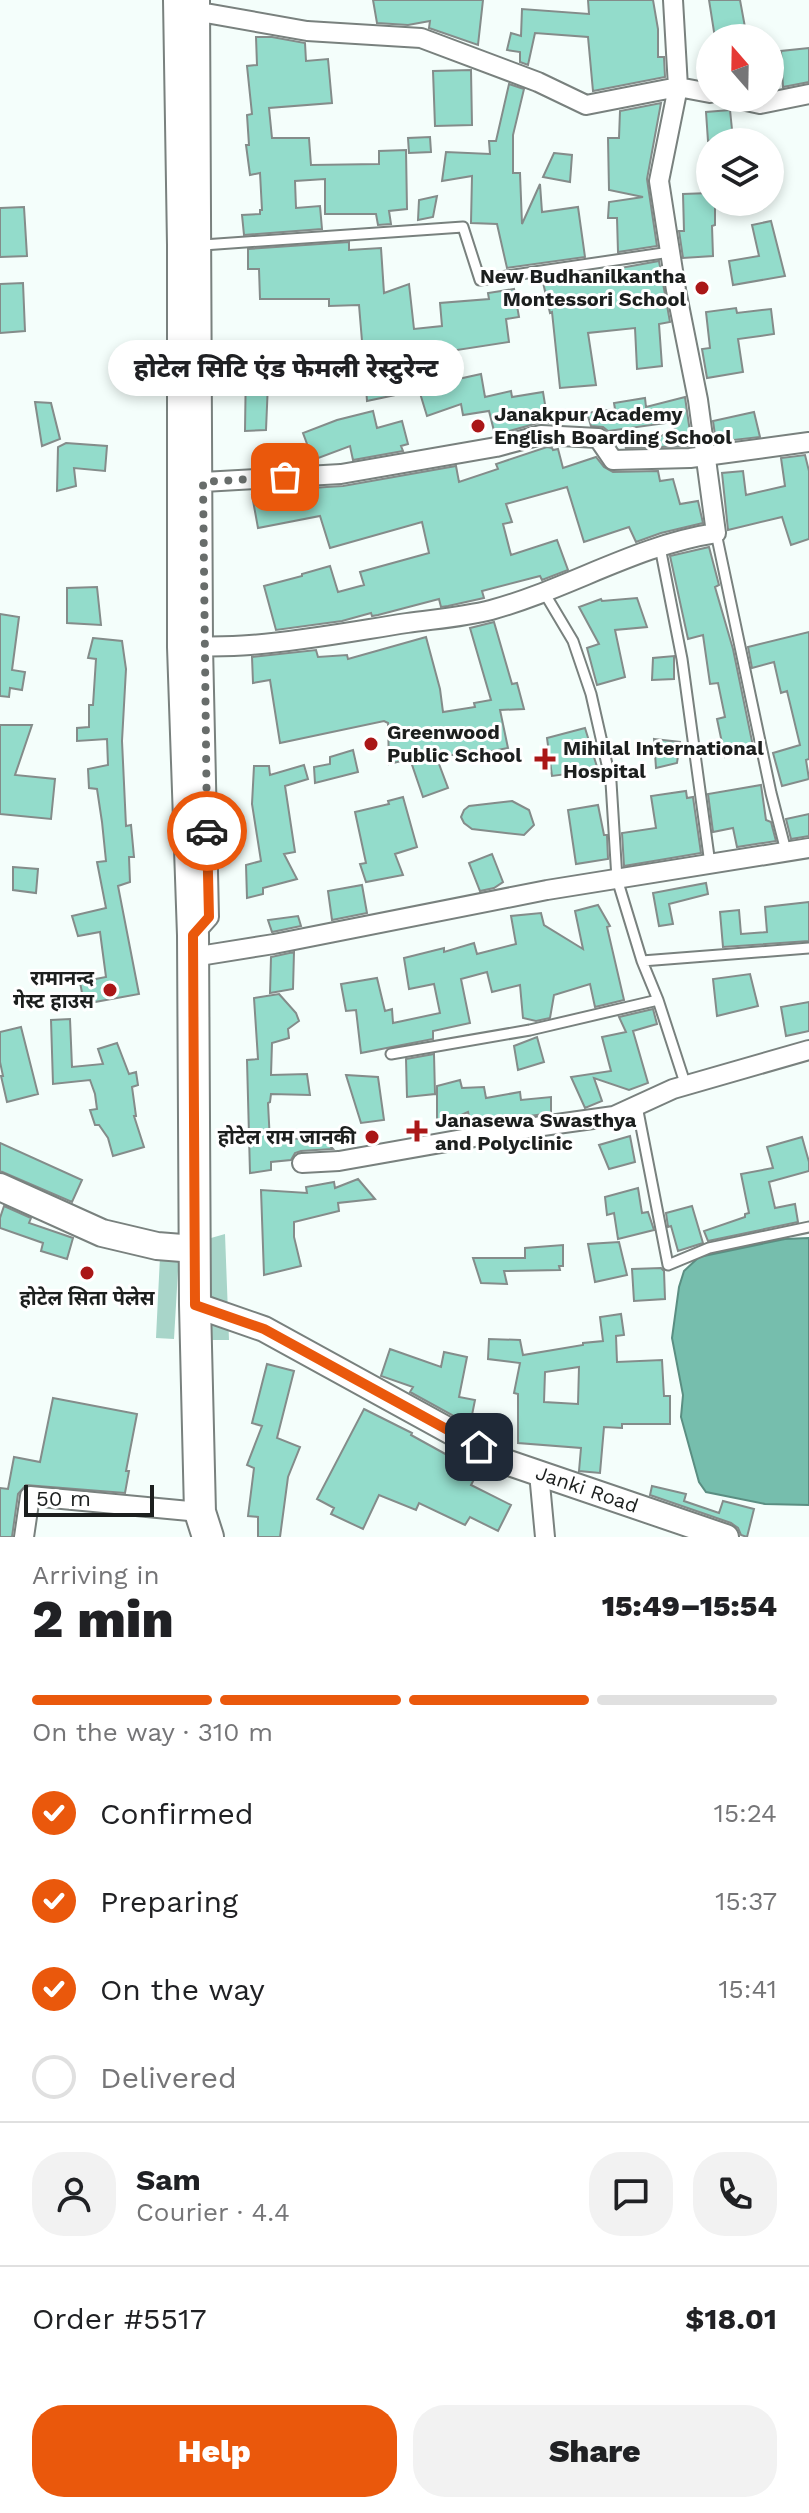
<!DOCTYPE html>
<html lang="en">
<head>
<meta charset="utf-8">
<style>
  body { margin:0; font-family:"Work Sans","Noto Sans Devanagari",sans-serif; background:#f2f2f2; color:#202124; height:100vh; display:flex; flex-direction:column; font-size:30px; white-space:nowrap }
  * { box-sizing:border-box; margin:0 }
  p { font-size:26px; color:#757577 }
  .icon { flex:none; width:44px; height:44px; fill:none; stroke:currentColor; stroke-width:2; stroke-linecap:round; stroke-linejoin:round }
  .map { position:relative; height:1537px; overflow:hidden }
  .side { display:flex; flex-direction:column; background:#fff; flex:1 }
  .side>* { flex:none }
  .needle { width:52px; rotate:340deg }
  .tools { position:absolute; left:696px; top:24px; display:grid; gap:16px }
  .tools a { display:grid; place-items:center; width:88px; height:88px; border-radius:50%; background:#fff; box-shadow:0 4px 12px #0003; font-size:40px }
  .scale { position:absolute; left:24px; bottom:20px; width:130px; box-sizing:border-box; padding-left:8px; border:4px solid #1c1f1e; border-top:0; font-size:22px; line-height:28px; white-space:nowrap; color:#1c1f1e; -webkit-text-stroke:6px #fff; paint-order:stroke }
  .pin { position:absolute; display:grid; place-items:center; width:68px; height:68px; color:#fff; margin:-34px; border-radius:16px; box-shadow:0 4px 12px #0006 }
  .courier { position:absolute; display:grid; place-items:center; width:80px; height:80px; margin:-40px; border:6px solid #ea580c; border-radius:50%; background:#fff; color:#222; box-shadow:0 2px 10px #0007 }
  .bubble { position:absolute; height:56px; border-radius:28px; background:#fff; box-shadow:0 4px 12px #0003; font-size:26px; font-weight:800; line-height:56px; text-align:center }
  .headline em { font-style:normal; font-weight:800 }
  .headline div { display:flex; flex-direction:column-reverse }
  .headline { display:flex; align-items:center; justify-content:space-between; height:136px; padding:0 32px }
  h1 { font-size:52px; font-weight:800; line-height:60px }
  .bar { display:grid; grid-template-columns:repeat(4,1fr); gap:12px 8px; align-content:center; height:96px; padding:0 32px }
  .bar i { height:10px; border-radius:6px; background:#e0e0e0 }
  .bar .on { background:#ea580c }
  .bar p { grid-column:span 4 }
  .line { display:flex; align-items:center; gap:20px; padding:0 32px; border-top:2px solid #e0e0e0 }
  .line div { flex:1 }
  .round { display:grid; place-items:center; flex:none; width:84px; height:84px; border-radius:32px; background:#f2f2f2 }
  ol { padding:0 32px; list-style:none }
  li { display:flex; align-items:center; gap:24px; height:88px }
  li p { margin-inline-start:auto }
  li .icon { padding:8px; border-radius:50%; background:#ea580c; color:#fff; stroke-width:4 }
  li:last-child { color:#757577 }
  li i { width:44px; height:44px; border:4px solid #e0e0e0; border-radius:50% }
  .cta { display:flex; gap:16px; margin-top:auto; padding:16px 32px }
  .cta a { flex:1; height:92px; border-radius:32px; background:#ea580c; color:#fff; font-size:32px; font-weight:800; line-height:92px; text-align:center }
  .cta a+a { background:#f2f2f2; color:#202124 }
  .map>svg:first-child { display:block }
  .green { fill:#a8d5c9 }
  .water { fill:#76bead; stroke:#5b8e82; stroke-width:2 }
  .building { fill:#93dccb; stroke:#848c8a; stroke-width:2; fill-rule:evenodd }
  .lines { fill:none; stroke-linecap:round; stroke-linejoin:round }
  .service-casing { stroke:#79817e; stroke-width:13 }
  .minor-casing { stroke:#79817e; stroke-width:22 }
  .tertiary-casing { stroke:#79817e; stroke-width:28 }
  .secondary-casing { stroke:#79817e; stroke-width:30 }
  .trunk-casing { stroke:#79817e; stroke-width:34 }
  .service { stroke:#fff; stroke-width:9 }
  .minor { stroke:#fff; stroke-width:18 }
  .tertiary { stroke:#fff; stroke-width:24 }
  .secondary { stroke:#fff; stroke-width:26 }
  .trunk { stroke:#fff; stroke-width:30 }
  .done { stroke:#686d6b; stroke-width:8; stroke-dasharray:0 14.4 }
  .route { stroke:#ea580c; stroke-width:10 }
  .poi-dot { fill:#aa1717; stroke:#fff; stroke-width:3 }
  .labels { text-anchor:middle; stroke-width:6; stroke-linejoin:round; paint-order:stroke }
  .poi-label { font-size:20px; font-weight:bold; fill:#1c1f1e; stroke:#fff; text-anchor:start }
  .street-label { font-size:20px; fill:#1c1f1e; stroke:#fff }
</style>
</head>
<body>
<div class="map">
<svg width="809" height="1537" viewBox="0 0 809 1537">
  <rect width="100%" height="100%" fill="#f4fefb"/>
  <path class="green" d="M225,1234L229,1340H208L211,1238Z
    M161,1236L180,1237L174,1339L156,1338Z"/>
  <path class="water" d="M809,1238V1505L765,1504L706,1492L699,1482L681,1417L683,1395L672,1338L679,1287L684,1271L699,1257L785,1239Z"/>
  <path class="building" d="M373,0H483L478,45L429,28L430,21L408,25L377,23Z
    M588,0H653L658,29V57H664L665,77L593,91L588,37L535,33L528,65L520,62V52L507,50L511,33L521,36L522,9L589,14Z
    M709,0H740L747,38H715Z
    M256,37H272L305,43L306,61L328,59L332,103L269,108L272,138H309L311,165L379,164V151L406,150L407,209L389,211L391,224L378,225L376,214H325V179L295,181L296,208L320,206L322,229L244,235L242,215L260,214V210H262L260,173L250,175L246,145H249L247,115L252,114L247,66L257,65Z
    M809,48V82L783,87L781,51Z
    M471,70L472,125L435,126L433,71Z
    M509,84L524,89L513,135V173H520L522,224L540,184L542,212L578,207L585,257L507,268L497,224L471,223L472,176L442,181L446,152L490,154L489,141H496Z
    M661,103L647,179L657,246L618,252L617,218H608L609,202L643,197L609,190L608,138H619L620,111Z
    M730,110L733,139L708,141L706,112Z
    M430,137L431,152L409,153L408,138Z
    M554,153L572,155L570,182L543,177Z
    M710,193V202H715V225L712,226L713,256L683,258L679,231H684L683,194Z
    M437,196L433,217L418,220L419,200Z
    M24,207L27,256L0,257V208Z
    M771,221L785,276L733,285L729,261L759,256L752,225Z
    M349,242V250L381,248L384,293L409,284L414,329L442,326L440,303L489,299L488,293L514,289L519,317L506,319L509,342L431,354L440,383L481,374L485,397L511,391L512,397L543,392L548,423H538L495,435L489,411L463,415L461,404L427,416L419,390L367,401L364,359L291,364L289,346L362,341L359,305L329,306V299H260L259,269H248V249Z
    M659,261L670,322L659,324L662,366L637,369L635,328L588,333L596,385L560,388L552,312L550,313L542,278L587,272L588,274Z
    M23,283L25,331L0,333V284Z
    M736,308L737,313L771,309L774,334L738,339L743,372L707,378L702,349L710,348L706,312Z
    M286,359V382L268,383L266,430L245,431L246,361Z
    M685,397L692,446L625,448L675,431L673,422L608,431L603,427L591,426L587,413L615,409L614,403L645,398L646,407Z
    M35,402L51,403L60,439L42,446Z
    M373,411L377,428L402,421L408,444L401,446L403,451L353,460L350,446L313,460L303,433L337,420Z
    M754,412L760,437L716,442L713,421Z
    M66,443L107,446L105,471L74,468L76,486L57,491L58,447Z
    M547,447L552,448L553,450L558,449L563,468L596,457L604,467L613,472L658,471L660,481L673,479L680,504L698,501L703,523L661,533L636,542L629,527L584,542L567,487L506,504L512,522L503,524L511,555L557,540L568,570L542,580L540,576L482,591L484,598L448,606L441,607L439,599L378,615L372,616L371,613L342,621L276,630L264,586L302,576V574L330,566L338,592L364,585L360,572L429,553L422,522L330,548L320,516L258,528L252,495L278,490L343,486L456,466L459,482L498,469L496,464Z
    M805,455L809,471V539L791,545L782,517L728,530L722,473L743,471L746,495L785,486L781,458Z
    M709,547L719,585L715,587L733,649L754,751L725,757L717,719L725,717L718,683L710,684L703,635L688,639L670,556Z
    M97,587L101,625L67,623V588Z
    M637,598L647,627L615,630L625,677L597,685L587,648L599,644L579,607L601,599L602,601Z
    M0,614L19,617L12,670L25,672L22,690L10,688L9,697L0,696Z
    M494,622L512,684L517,683L524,709L500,710L508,748L482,753L436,756L448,788L423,797L410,759L389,764L388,723L384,721L280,743L270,680L253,683L252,657L316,650L318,657L347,655L348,659L426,637L440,689L443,712L475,707L474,703L491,700L470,628Z
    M809,632V759L806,760L809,779L782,786L773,753L800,745L787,691L781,693L774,662L752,668L748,647Z
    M93,638L122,641L126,669L122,741L126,826L131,825L134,857H129L130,882L118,886L139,994L84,1004L80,982L106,977L100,932L78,936L72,916L106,908L97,862L106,861L102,822L97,789L89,788L88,769L108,765L107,739L77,741V728L89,727V705H93L96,659L88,658Z
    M674,656V679L652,680L653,658Z
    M0,725H32L15,775L55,779L51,819L0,814Z
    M585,728L598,770L552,776L547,738Z
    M654,739L680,742L677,763L656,768Z
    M353,750L358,772L315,783L314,767L330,764V757Z
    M304,765L308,779L285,786L295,852L284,854L297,879L263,888V894L247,898L246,865L261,861L252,804L254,766H269L270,775Z
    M761,785L766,820L771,822L776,841L737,847L733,828L713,832L708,794Z
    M686,791L687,798L693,797L701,853L624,866L622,833L656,828L651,796Z
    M403,797L417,847L395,854L403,875L366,882L360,864L366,863L355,812L389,804L388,801Z
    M512,801L529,810L534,825L524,835L472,829L464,823L461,817L464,810L469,806Z
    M598,805L604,835H607L608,859L576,864L568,810Z
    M809,814V836L791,839L786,819Z
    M492,854L503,882L494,888L480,891L469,863Z
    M13,867L38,869L36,893L13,890Z
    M706,883L708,894L669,904L673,924L659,926L653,893Z
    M362,885L367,913L332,920L328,891Z
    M809,902V941L723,947L720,912L739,910L741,934L767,932L765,907Z
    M598,905L610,926L607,927L624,1000L595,1007L590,984L554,995L550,1018L536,1021L523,1018L520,985L492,992L487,972L461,979L470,1023L433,1031V1039L361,1053L356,1010L346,1011L341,984L377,978L385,1011L392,1009L393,1023L440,1013L434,984L409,989L404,958L444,948V952L474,943L477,954L516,944L511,916L541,913L544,925L583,949L575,911Z
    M298,916L301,926L272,932L268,920Z
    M294,952L293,989L270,993L271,957Z
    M750,974L758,1006L717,1016L713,979Z
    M279,994L296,1013L299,1021L288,1029L289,1038L272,1043L271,1075L307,1074L310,1095L271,1094L270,1102L268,1103L270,1142L321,1136L333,1149L301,1151L295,1153L291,1160L271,1162V1170L250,1173L247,1060L258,1059L254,998Z
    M809,1002V1031L786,1036L781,1007Z
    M653,1009L657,1024L633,1031L648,1083L629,1090L594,1078L602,1101L585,1108L571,1077L611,1071L602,1037L626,1032L619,1017Z
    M70,1019L72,1067L103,1064L98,1049L117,1043L129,1074L136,1072L138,1085L132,1087L136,1116H134L144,1147L113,1156L108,1138L99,1125H95L90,1110L97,1109L95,1094L90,1080L53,1084L51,1020Z
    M21,1027L38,1094L7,1102L1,1076H3L0,1062V1032Z
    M537,1037L544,1062L518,1070L514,1046Z
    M434,1054L435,1094L407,1097L406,1059Z
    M346,1075L378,1077L384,1120L361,1123Z
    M460,1080L462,1088L484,1087L486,1098L520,1092L521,1100L551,1097V1113L471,1124L468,1112L437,1126V1086Z
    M630,1136L635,1162L609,1169L599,1145Z
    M802,1137L809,1162V1171L769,1182L775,1208L795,1204L798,1222L708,1241L704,1231L745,1217V1214L749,1213L741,1174L773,1168L767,1147Z
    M0,1143L82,1180L72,1202L0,1171Z
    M358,1179L375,1199L338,1203L339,1211L294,1222V1237L301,1266L264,1275L261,1190L307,1193L306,1187L334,1182L335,1188Z
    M638,1188L642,1213L648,1212L654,1230L618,1239L614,1213L607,1215L605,1197Z
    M4,1206L31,1218L29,1223L73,1238L67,1259L41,1251L43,1243L0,1228V1218Z
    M692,1206L703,1243L678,1251L671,1226L668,1227L666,1213Z
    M619,1242L627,1275L595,1282L588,1244Z
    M563,1245V1266H559L560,1270L504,1271L507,1284L481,1283L473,1258H525V1248Z
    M661,1268L664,1271L665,1299L634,1301L632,1269Z
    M621,1314L624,1335L616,1336L617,1362L662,1360L664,1396H670V1424H622V1428L604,1427L600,1473L579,1471L581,1448L518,1443V1394L514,1393L520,1363L488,1359L489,1339L520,1340L523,1355L583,1345V1343L603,1341L600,1317ZM579,1367L578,1404L544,1402L545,1372Z
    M390,1349L441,1367L444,1352L467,1357L459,1397L475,1400L470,1425L410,1392L413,1387L381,1376Z
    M267,1364L294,1371L277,1438L300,1447L288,1477L280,1537H258V1517L248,1516L254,1468L247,1465L262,1426L252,1423Z
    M53,1398L137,1414L126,1471H129L125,1493L26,1485L18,1494L12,1537H0V1488L8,1489L14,1457L40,1462Z
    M364,1409L412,1433L411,1435L478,1472L471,1485L511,1505L498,1531L470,1517L465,1525L419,1503L416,1510L379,1495L363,1529L331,1514L334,1508L317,1499Z
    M652,1486L686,1494L684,1501L719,1513L723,1501L754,1509L747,1537L741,1535L738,1528L731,1523L650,1495Z"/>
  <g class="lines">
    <defs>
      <path id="service" d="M203,245L463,227L480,280L670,252
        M716,533L771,793L786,851
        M660,547L682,659L710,864
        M545,594L573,641L591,694L611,782L617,879L642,961L809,948
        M642,961L658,1000
        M391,1054L530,1030L658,1000L686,1086
        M637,1106L668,1265L709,1248L809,1227"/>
      <path id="minor" d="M200,12L307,31L421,38L538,82L586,105L678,87L710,93
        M732,98L760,104L809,94
        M203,482L341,474L496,447L541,435L598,438L613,460L690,458L809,442
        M183,647C205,646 228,647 250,645C303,641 355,631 407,623C435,619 464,617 491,610C568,589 637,545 716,533L698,400L676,290L659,181L678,87L673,0
        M193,935L209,917L203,646L200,0
        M193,957L274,944L547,890L809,848
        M302,1163L339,1161L514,1130L614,1116L673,1089L809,1050
        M539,1473L545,1537
        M24,1537L30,1496L200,1512"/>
      <path id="tertiary" d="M195,1305L264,1329L506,1462L726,1537"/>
      <path id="secondary" d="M0,1187L102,1233L157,1246L195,1249"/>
      <path id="trunk" d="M179,0L183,245V647L193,935L195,1305L200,1512L208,1537"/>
    </defs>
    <use href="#service" class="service-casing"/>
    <use href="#minor" class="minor-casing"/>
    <use href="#tertiary" class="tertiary-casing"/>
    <use href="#secondary" class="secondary-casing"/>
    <use href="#trunk" class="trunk-casing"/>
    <use href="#service" class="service"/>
    <use href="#minor" class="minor"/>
    <use href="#tertiary" class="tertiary"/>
    <use href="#secondary" class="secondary"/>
    <use href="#trunk" class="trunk"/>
  </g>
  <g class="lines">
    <path class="done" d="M207,831L203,482L285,477"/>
    <path class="route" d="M207,831L209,917L193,935L195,1305L264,1329L479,1447"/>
  </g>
  <g class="poi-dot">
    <circle cx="702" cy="288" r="8"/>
    <circle cx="478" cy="426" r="8"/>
    <circle cx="371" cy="744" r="8"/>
    <path d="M541 747h8v8h8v8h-8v8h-8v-8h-8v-8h8z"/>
    <circle cx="110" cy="990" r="8"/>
    <path d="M413 1119h8v8h8v8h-8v8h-8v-8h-8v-8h8z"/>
    <circle cx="372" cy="1137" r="8"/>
    <circle cx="87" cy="1273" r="8"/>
  </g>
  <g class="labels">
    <g class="poi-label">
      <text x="686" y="283" text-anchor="end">New Budhanilkantha<tspan x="686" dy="23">Montessori School</tspan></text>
      <text x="494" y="421">Janakpur Academy<tspan x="494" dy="23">English Boarding School</tspan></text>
      <text x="387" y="739">Greenwood<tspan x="387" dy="23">Public School</tspan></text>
      <text x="563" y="755">Mihilal International<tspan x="563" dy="23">Hospital</tspan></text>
      <text x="94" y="985" text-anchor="end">रामानन्द<tspan x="94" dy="23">गेस्ट हाउस</tspan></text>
      <text x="435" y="1127">Janasewa Swasthya<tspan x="435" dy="23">and Polyclinic</tspan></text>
      <text x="356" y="1144" text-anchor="end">होटेल राम जानकी</text>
      <text x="87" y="1305" text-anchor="middle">होटेल सिता पेलेस</text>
    </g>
    <g class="street-label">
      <text transform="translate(587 1489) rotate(19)" y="7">Janki Road</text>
    </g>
  </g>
</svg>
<div class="tools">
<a><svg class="needle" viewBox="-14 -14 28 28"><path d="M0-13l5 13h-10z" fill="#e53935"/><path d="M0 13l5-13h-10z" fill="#757577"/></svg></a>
<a><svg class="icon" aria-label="layers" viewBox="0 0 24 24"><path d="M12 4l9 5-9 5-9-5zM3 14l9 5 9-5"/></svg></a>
</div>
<div class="scale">50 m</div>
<div class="pin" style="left:285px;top:477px;background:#ea580c"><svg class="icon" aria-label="bag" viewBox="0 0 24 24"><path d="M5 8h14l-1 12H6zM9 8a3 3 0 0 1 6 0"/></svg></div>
<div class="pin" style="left:479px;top:1447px;background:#1f2937"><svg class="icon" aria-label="home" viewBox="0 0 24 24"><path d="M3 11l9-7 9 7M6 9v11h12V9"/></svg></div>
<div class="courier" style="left:207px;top:831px"><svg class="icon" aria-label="car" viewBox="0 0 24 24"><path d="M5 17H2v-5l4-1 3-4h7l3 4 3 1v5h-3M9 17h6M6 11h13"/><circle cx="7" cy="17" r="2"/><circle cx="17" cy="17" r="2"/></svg></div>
<div class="bubble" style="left:108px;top:340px;width:356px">होटेल सिटि एंड फेमली रेस्टुरेन्ट</div>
</div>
<section class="side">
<div class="headline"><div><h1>2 min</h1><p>Arriving in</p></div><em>15:49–15:54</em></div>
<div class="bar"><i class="on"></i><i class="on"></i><i class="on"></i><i></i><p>On the way · 310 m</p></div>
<ol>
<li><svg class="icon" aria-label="check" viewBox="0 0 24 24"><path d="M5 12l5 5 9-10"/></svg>Confirmed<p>15:24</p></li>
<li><svg class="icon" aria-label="check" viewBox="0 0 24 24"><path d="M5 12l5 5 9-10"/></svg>Preparing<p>15:37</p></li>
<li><svg class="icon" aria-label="check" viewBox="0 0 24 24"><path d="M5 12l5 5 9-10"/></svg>On the way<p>15:41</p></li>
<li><i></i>Delivered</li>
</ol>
<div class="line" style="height:144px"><a class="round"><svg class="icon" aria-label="person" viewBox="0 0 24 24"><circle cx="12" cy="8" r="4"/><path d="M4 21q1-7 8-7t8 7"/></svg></a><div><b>Sam</b><p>Courier · 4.4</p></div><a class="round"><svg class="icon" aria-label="chat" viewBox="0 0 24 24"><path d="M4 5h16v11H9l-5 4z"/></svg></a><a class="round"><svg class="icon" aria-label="phone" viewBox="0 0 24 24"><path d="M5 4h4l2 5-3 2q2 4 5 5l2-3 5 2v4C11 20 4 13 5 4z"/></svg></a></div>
<div class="line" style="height:104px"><div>Order #5517</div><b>$18.01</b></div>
<div class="cta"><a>Help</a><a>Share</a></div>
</section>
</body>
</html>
